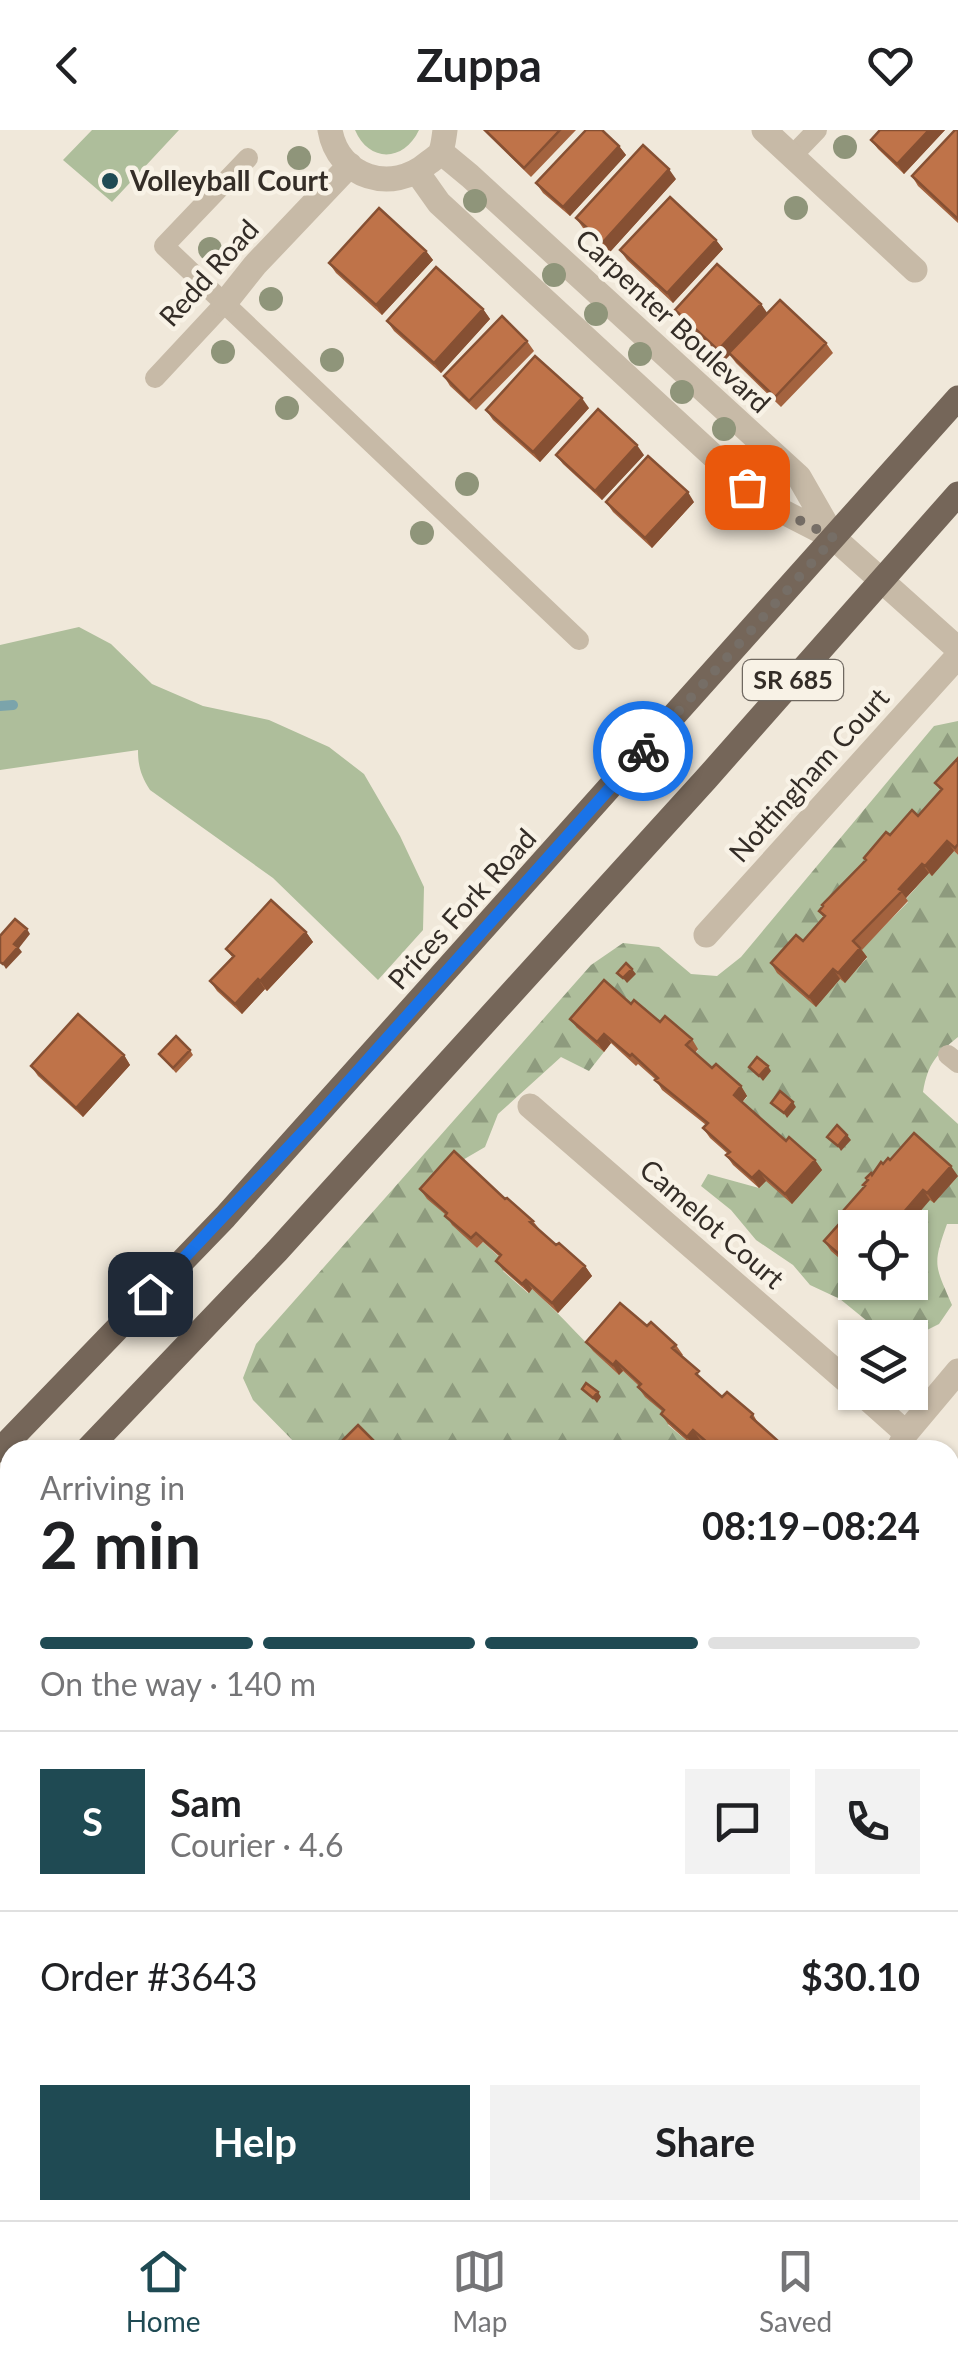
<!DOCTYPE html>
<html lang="en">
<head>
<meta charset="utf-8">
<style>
  body { margin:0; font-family:Lato,sans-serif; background:#f2f2f2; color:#202124; height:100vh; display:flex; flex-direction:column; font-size:38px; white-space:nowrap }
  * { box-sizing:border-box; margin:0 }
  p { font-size:32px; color:#757577 }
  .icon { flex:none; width:55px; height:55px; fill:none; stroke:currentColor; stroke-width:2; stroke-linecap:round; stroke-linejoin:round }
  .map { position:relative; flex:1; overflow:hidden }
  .side { position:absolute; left:0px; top:1310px; width:960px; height:780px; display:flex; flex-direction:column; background:#fff; border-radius:30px 30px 0 0; box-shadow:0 2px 8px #0004 }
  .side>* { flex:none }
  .controls { position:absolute; left:838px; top:1080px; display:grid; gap:20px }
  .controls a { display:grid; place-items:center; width:90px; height:90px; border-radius:0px; background:#fff; box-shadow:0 2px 8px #0004; font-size:50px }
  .pin { position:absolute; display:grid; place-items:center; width:85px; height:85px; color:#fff; margin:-42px; border-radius:20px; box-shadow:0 5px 15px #0006 }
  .courier { position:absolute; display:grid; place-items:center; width:100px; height:100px; margin:-50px; border:8px solid #1a73e8; border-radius:50%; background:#fff; color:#222; box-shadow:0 2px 12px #0007 }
  .overview em { font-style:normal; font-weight:700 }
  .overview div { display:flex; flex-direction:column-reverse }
  .overview { display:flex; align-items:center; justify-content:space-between; height:170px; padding:0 40px }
  h1 { font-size:65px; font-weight:700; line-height:75px }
  .bar { display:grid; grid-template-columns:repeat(4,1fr); gap:15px 10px; align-content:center; height:120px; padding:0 40px }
  .bar i { height:12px; border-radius:8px; background:#e0e0e0 }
  .bar .on { background:#1f4a53 }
  .bar p { grid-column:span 4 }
  .line { display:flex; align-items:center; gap:25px; padding:0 40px; border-top:2px solid #e0e0e0 }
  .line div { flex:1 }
  .round { display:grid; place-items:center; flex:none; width:105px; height:105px; border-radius:0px; background:#f2f2f2 }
  .cta { display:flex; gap:20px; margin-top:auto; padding:20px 40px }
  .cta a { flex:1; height:115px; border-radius:0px; background:#1f4a53; color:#fff; font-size:40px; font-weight:700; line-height:115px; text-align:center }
  .cta a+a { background:#f2f2f2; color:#202124 }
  header { display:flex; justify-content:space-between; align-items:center; height:130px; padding:0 40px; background:#fff; font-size:45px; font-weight:700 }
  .tab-bar { display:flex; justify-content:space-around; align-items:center; height:140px; border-top:2px solid #e0e0e0; background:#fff; font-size:28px; color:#757577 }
  .tab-bar a { display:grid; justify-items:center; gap:5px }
  .tab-bar .on { color:#1f4a53 }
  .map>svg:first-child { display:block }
  .grass { fill:#aebe9b }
  .forest { fill:url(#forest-firs); fill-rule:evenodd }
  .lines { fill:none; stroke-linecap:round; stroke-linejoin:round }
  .stream { stroke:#7ba4ab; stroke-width:10 }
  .lane { stroke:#c7baa7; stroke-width:20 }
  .street { stroke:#c7baa7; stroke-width:25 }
  .secondary { stroke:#9b8979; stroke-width:25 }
  .primary { stroke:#756659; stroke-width:25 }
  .tree { fill:#8f957a }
  .wall { fill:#a4633f }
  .shaded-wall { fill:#865033 }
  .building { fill:#bf7349; stroke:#865033; stroke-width:2.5 }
  .done { stroke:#766e66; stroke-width:10; stroke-dasharray:0 18 }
  .route { stroke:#1a73e8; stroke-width:12 }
  .poi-dot { fill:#1f4a53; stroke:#f8f2e6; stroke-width:4 }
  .labels { text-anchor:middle; stroke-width:9; stroke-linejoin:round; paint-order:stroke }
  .shield { fill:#f8f2e6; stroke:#6f6860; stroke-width:2.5 }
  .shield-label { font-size:25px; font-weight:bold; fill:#342d27 }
  .poi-label { font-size:28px; font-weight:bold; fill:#342d27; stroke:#f8f2e6; text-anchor:start }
  .street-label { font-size:28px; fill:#342d27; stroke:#f8f2e6 }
</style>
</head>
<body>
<header><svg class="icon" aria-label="back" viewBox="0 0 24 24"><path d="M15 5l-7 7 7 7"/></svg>Zuppa<svg class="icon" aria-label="heart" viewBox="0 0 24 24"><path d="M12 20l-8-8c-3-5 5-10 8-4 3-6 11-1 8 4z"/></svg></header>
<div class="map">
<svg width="958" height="2090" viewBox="0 0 958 2090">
  <defs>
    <pattern id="forest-firs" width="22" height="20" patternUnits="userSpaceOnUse" patternTransform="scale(2.5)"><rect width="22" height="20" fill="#aebe9b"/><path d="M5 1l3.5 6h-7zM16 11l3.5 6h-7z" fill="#8e9b7e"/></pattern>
  </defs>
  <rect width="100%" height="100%" fill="#f0e8da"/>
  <path class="grass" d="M92,0H179L112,72L63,30Z
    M355,0H419C404,32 369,33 355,0Z
    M79,497L111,514L152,554L203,576L269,590L329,617L364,644L400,706L424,757L423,800L378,850L273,748L150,660C141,646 138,636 138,620L0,640V515Z
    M496,2080H766L757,2090H513Z"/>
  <path class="forest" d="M958,591V645L778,842L816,876L840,849L845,852L867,828L860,821L908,772L906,769L929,743L932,745L954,721L958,725V907C936,925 928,933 923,962L958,994V1094H947C932,1136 935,1135 952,1175L939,1194L919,1204L867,1191L840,1169L810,1155L793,1135L756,1110L731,1080L701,1056L708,1044L759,1058L792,1021L740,975L747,967L719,948L693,925L698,920L577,898L604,922L589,941L561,927L498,984L485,1017L461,1031L454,1092L477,1118L483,1112L508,1135L503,1141L528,1163L532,1159C563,1186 588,1217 619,1245L623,1241L648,1264L671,1290L668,1295L693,1316L700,1310L712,1320H302L253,1270L243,1248L256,1214L591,835L623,813L659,817L691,844L717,846L741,827L934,596ZM957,1045L934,1072L930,1069L905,1097L910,1098V1152H855L853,1094Z
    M958,1574V1676L950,1685V1577Z
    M950,1745L958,1751V1804L950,1796Z
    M950,2044L958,2048V2090H881L883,2080H950Z"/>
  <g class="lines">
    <path class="stream" d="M0,576L13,575"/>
    <path class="lane" d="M792,26L817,0
      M248,28L164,116L579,510
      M155,248L224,174
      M948,925L958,933
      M0,1763L10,1718
      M0,1844L10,1846
      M950,1848L958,1856
      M950,2065L958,2071"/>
    <path class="street" d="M330,0C338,48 392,64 428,33C432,30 437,27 440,23C443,18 444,7 445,0
      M764,0L915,140
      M441,22L470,46L799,347L834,408
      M417,42L439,73L747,357L766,373L834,408L958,519
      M224,174L255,135L350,35
      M706,805L958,526
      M530,976L855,1258
      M860,1262L906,1303
      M898,1320L906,1303L958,1241
      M950,1497L958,1504
      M950,1933L958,1924
      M812,2090L821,2080"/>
    <path class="secondary" d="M0,1991L10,1994
      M344,2080L371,2090"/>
    <path class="primary" d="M0,1320L225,1087L958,268
      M87,1320L277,1121L706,649L958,364
      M0,1410L10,1400"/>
  </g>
  <g class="tree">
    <circle cx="845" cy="17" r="12"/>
    <circle cx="299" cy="28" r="12"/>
    <circle cx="475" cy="71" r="12"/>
    <circle cx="796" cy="78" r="12"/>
    <circle cx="210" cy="119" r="12"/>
    <circle cx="554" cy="145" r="12"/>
    <circle cx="271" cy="169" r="12"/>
    <circle cx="596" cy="184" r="12"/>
    <circle cx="223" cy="222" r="12"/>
    <circle cx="640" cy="224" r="12"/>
    <circle cx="332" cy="230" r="12"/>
    <circle cx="682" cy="262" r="12"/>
    <circle cx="287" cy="278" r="12"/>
    <circle cx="724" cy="299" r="12"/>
    <circle cx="467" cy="354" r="12"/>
    <circle cx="422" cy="403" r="12"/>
  </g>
  <path class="wall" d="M483,0H576L531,47Z
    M880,0H945L904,44L878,19L871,10Z
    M958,0V93L918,56L912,46Z
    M619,16L626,25L570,86L543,63L536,53Z
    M676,49L610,122L583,98L576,88Z
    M716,110L723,119L673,173L627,130L620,120Z
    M426,121L433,130L382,185L336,143L329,133Z
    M761,174L767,184L826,213L833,223L781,277L736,233L730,225L725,230L682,189L675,180Z
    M483,179L490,189L441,243L394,201L387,191Z
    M527,211L534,221L476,280L450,256L444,246Z
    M589,278L540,332L493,290L486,280Z
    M556,325H644L602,370L563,334Z
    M606,372H694L652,418L613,382Z
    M958,628V725L954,721L932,746L929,743L906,768L908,771L862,820L867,827L845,853L840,849L816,877L777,843L771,833L803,811L824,788L819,781L890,705L918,686L941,661L935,653Z
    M306,802L313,812L267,861L265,859L242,884L217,861L210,851L232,827L226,819Z
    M631,874L692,909L698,919L695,923L712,938L741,956L747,966L742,972L786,1011L815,1030L822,1040L792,1074L766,1051L759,1058L733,1035L726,1025L728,1024L710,1008L703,998L706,995L662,960L656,950L638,934L636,936L611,913L604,922L577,898L570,889Z
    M190,920L193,925L176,943L159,924Z
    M124,925L130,935L83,987L38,946L31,936Z
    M890,1030L958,1046L934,1073L930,1070L855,1098V1142L831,1121L824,1111L846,1086L843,1081L865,1056L872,1045L883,1034Z
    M420,1059L505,1069L533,1091L540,1100L556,1115L585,1136L592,1146L558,1183L532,1159L529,1163L503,1140L496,1131L500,1127L483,1112L477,1118L452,1095L446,1085L427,1069Z
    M647,1196L676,1215L683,1225L681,1226L705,1252L722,1267L753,1284L759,1295L783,1320H712L700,1310L694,1317L668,1294L661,1284L663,1282L645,1267L638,1257L639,1256L623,1241L619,1245L593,1221L586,1212Z"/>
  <path class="shaded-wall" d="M929,0H945L904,44L897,34Z
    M619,16L626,25L570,86L563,77Z
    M669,39L676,49L610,122L603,112Z
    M716,110L723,119L673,173L667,163Z
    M426,121L433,130L382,185L376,175Z
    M761,174L768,184L725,230L718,220Z
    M483,179L490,189L441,243L434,233Z
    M582,268L589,278L540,332L533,322Z
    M637,315L644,325L602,370L595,361Z
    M688,362L694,372L652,418L645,408Z
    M947,711L954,721L932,746L925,736Z
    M922,734L929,743L906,768L899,759Z
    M27,799L30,804L19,818L22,822L6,839L3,834L14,814Z
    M306,802L313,812L267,861L260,851Z
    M860,818L867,827L845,853L838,843Z
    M632,839L636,844L627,853L623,848Z
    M833,839L840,849L816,877L809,867Z
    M258,849L265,859L242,884L235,874Z
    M604,904L611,913L604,922L597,912Z
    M124,925L130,935L83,987L76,978Z
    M768,936L771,941L763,951L759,946Z
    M741,956L747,966L740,975L734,965Z
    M793,972L796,977L787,988L784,983Z
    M847,1005L851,1010L841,1021L838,1016Z
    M815,1030L822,1040L792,1074L785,1064Z
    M951,1036L958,1046L934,1073L927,1063Z
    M759,1041L766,1051L759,1058L752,1048Z
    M923,1060L930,1070L906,1098H890Z
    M585,1136L592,1146L558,1183L552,1173Z
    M526,1150L532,1159L529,1163L522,1154Z
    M616,1231L623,1241L619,1245L613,1235Z
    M598,1262L601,1267L597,1273L593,1268Z
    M693,1300L700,1310L694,1317L687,1307Z
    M777,1310L783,1319V1320H773L771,1317Z"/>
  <path class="building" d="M485,0H560L524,38Z
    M586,0H602L619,16L563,77L536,53Z
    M880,0H929L897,34L871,10Z
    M955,0H958V89L912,46Z
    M643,15L669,39L603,112L576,88Z
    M670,67L716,110L667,163L620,120Z
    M379,78L426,121L376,175L329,133Z
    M717,134L761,174L718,220L675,180Z
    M436,137L483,179L434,233L387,191Z
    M780,170L826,213L775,267L729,223Z
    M502,186L527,211L469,271L444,246Z
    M535,226L582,268L533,322L486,280Z
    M598,279L637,315L595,361L556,325Z
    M648,326L688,362L645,408L606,372Z
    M958,628V714L955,718L947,711L925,736L922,734L899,759L902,761L853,811L860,818L838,843L833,839L809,867L771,833L796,805L803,811L825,786L819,781L823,776L822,775L866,730L864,728L886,702L890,705L912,680L918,686L942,659L935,653Z
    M271,770L306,802L260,851L258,849L235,874L210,851L234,826L226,819Z
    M15,789L27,799L14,814L18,817L3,834L0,832V806Z
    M626,833L632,839L623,848L617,843Z
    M604,850L631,874L634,870L660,892L665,886L692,909L686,915L712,938L716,934L741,956L734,965L786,1011L789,1007L815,1030L785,1064L759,1041L752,1048L726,1025L730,1022L703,998L708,993L655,950L658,948L632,924L630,926L604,904L597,912L570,889Z
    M78,884L124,925L76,978L31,936Z
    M176,906L190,920L173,938L159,924Z
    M757,927L768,936L759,946L749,937Z
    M780,961L793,972L784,983L771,973Z
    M837,995L847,1005L838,1016L827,1007Z
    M914,1003L951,1036L927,1063L923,1060L890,1098H855V1138L824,1111L847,1085L843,1081L865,1056L863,1055L868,1050L866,1048L871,1043L872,1045L881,1032L883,1034L888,1028L890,1030Z
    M454,1021L505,1069L507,1068L533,1091L530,1092L556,1115L559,1113L585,1136L552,1173L526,1150L522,1154L496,1131L501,1125L476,1103L471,1108L445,1086L447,1083L420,1059Z
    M620,1173L647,1196L651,1192L676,1215L672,1218L699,1241L696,1244L722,1267L727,1262L753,1284L751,1287L777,1310L771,1317L774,1320H716L693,1300L687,1307L661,1284L664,1280L638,1257L641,1254L616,1231L613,1235L586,1212Z
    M586,1253L598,1262L593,1268L582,1259Z
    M358,1295L383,1320H333Z
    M958,1356V1373L950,1366Z
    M958,1659V1742L956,1745L950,1741V1668Z"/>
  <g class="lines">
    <path class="done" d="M643,621L834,408L766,373L747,357"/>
    <path class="route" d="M150,1164L316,988L643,621"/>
  </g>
  <circle class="poi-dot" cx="110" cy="51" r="10"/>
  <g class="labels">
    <rect class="shield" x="743" y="530" width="100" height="40" rx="8"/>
    <g class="shield-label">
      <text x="793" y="559">SR 685</text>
    </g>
    <g class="poi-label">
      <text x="130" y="61">Volleyball Court</text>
    </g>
    <g class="street-label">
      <text transform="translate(209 143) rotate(-48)" y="10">Redd Road</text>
      <text transform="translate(673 191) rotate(43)" y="10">Carpenter Boulevard</text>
      <text transform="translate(809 645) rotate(-48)" y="10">Nottingham Court</text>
      <text transform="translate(462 779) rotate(-48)" y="10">Prices Fork Road</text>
      <text transform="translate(712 1094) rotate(41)" y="10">Camelot Court</text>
    </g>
  </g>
</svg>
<div class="controls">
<a><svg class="icon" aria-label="locate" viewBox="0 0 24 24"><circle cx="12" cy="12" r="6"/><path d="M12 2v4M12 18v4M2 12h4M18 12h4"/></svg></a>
<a><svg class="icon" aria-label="layers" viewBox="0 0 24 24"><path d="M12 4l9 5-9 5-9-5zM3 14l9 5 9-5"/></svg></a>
</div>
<div class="pin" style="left:747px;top:357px;background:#ea580c"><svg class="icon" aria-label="bag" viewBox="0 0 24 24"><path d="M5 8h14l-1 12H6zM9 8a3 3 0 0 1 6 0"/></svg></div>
<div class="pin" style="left:150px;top:1164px;background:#1f2937"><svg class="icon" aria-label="home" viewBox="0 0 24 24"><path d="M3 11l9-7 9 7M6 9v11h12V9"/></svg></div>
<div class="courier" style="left:643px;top:621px"><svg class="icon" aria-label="bike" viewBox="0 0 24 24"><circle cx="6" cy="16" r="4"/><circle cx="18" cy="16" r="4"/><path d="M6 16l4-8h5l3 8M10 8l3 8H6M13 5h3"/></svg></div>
<section class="side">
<div class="overview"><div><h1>2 min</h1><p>Arriving in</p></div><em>08:19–08:24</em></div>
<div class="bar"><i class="on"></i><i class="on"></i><i class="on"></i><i></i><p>On the way · 140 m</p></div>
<div class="line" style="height:180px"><b class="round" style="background:#1f4a53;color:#fff">S</b><div><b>Sam</b><p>Courier · 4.6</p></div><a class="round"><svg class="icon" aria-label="chat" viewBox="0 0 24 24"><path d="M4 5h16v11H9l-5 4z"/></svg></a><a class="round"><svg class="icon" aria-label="phone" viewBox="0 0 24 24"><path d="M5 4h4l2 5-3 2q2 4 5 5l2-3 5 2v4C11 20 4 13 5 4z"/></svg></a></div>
<div class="line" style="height:130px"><div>Order #3643</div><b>$30.10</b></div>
<div class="cta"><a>Help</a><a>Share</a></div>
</section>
</div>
<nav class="tab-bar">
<a class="on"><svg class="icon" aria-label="home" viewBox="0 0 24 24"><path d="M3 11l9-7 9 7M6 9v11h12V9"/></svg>Home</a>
<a><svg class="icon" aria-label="map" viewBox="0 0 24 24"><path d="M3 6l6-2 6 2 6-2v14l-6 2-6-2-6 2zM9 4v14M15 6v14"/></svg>Map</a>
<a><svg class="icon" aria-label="saved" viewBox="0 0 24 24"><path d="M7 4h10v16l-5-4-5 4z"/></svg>Saved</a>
</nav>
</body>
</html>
